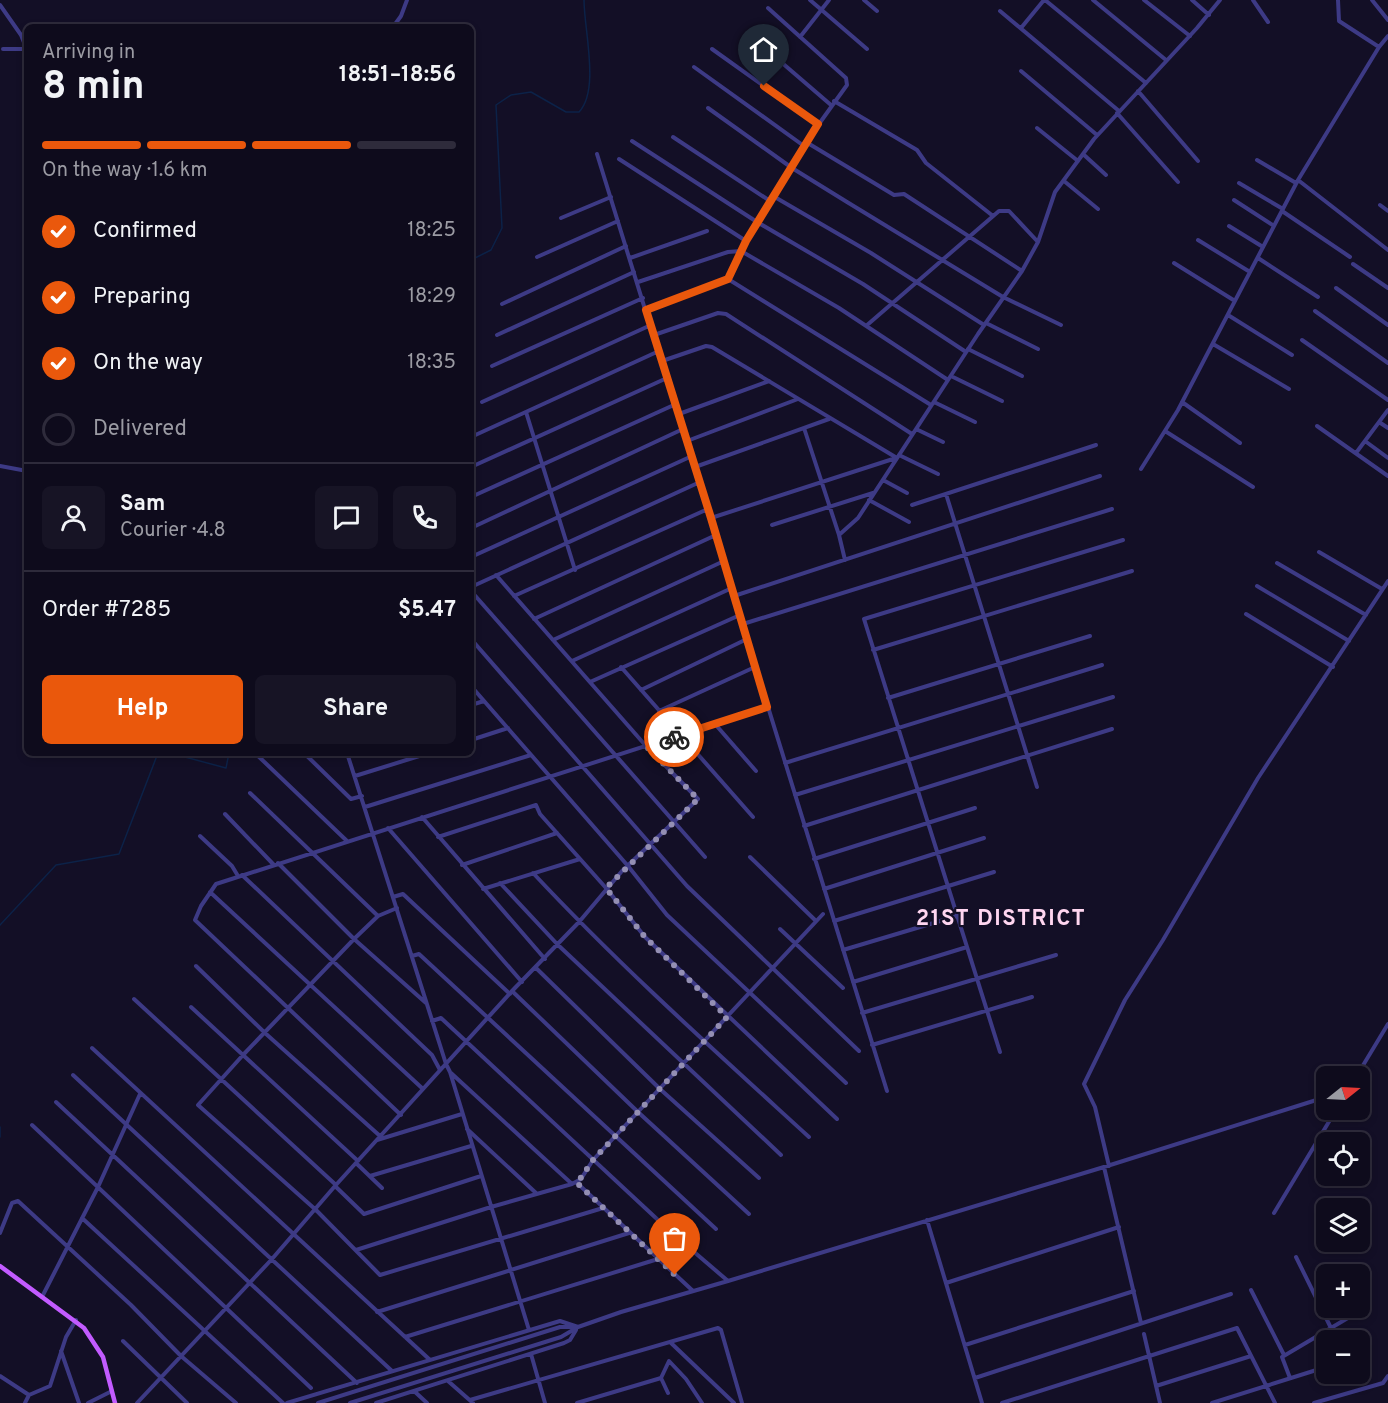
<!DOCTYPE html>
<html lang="en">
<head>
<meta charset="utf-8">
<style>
  body { margin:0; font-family:Overpass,sans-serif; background:#171425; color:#f1f3f6; height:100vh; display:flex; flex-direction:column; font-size:22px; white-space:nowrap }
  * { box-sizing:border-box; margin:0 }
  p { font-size:20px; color:#9b9ba3 }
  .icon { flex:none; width:33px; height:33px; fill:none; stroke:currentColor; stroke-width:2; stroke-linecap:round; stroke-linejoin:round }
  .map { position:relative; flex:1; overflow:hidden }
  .drawer { position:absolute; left:24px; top:24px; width:450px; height:732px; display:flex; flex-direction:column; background:#0e0b1c; border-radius:9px; box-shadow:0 3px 9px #0003,0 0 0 2px #2e2b3b }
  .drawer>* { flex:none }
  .needle { width:39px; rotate:72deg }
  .tools { position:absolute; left:1316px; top:1066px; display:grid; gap:12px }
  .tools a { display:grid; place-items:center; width:54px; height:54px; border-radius:9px; background:#0e0b1c; box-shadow:0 3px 9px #0003,0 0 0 2px #2e2b3b; font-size:30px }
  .pin { position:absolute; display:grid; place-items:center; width:51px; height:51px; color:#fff; margin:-62px -26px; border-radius:50% 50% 50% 0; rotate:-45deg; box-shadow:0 0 6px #0007 }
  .pin .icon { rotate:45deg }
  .courier { position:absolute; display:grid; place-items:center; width:60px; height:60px; margin:-30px; border:4px solid #ea580c; border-radius:50%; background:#fff; color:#222; box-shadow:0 2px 8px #0007 }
  .overview em { font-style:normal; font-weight:700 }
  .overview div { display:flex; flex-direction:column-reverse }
  .overview { display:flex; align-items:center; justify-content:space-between; height:102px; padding:0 18px }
  h1 { font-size:39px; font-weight:700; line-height:45px }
  .bar { display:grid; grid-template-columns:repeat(4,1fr); gap:9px 6px; align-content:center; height:72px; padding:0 18px }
  .bar i { height:8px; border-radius:4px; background:#2e2b3b }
  .bar .on { background:#ea580c }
  .bar p { grid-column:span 4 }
  .line { display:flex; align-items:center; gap:15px; padding:0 18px; border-top:2px solid #2e2b3b }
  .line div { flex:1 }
  .round { display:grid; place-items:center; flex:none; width:63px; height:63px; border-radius:9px; background:#171425 }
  ol { padding:0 18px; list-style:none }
  li { display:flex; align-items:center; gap:18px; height:66px }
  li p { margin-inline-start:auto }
  li .icon { padding:6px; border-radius:50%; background:#ea580c; color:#fff; stroke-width:4 }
  li:last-child { color:#9b9ba3 }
  li i { width:33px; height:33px; border:3px solid #2e2b3b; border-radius:50% }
  .button { display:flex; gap:12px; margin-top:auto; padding:12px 18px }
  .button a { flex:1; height:69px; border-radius:9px; background:#ea580c; color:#fff; font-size:24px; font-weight:700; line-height:69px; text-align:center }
  .button a+a { background:#171425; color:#f1f3f6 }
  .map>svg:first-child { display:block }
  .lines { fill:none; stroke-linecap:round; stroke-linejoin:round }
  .stream { stroke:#0c2248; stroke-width:1.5 }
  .minor { stroke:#3d3a85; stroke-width:4 }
  .major { stroke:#c25bff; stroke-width:4.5 }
  .done { stroke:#948fb3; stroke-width:6; stroke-dasharray:0 10.8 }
  .route { stroke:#ea580c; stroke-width:8 }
  .labels { text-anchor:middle; stroke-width:4.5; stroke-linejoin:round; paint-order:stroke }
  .district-label { font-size:22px; font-weight:bold; letter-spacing:1.5px; fill:#ffd6f0; stroke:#130f26 }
</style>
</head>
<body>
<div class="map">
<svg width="1388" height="1403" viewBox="0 0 1388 1403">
  <rect width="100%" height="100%" fill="#130f26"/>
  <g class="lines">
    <path class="stream" d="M471,260L491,250L502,228L496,105L511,95L531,92L566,112H579C600,90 584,30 584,0
      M170,753L226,768L229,753
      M0,925L56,865L119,854L158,753
      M0,1127V1137"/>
    <path class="minor" d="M810,0L867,49
      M864,0L877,11
      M1045,0L1146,83
      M1093,0L1166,60
      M1144,0L1190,36
      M1192,0L1209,15
      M1253,0L1268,22
      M1338,0L1339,21L1379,47
      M1372,0L1388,20
      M0,5L21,35L27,50
      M1000,11L1119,111
      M393,27L401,16L407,0
      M1021,28L1044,0
      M800,37L829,0
      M759,43L831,105
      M3,49H26
      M712,49L817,124
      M694,67L804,146
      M1021,71L1097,135
      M1138,91L1198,161
      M834,101L917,150L926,163L993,216
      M708,108L792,168L847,202L1003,297L1061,325
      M1117,113L1178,182
      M1037,128L1078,161
      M673,137L770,201
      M632,141L757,222L863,284L966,352
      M806,142L894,195L904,194L1022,271
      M597,154C696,465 789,779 887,1091
      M1083,154L1106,175
      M619,159L746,241
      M1257,160L1296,183
      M1298,180L1388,250
      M1064,181L1098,209
      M1239,183L1283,209
      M773,196L871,253L984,325
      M1234,200L1274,226
      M1380,205L1388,211
      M1282,211L1350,257
      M561,218L611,197
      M1229,226L1263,247
      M1198,240L1250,272
      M537,257L618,221
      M630,258L707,231
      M1258,258L1318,297
      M1174,263L1235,301
      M1353,264L1388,288
      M728,279L931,405
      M638,282L728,252L741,251L839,308L948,380
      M1336,288L1388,325
      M502,304L626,246
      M646,310L728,279L746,241L806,142L847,85L846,78L768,8
      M1315,311L1388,363
      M1228,315L1292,355
      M986,323L1038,349
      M866,326L999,211H1009L1038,242
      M497,335L634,272
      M654,335L718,313L726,314L912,434
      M1302,340L1388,400
      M1213,344L1289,389
      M968,349L1022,376
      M662,361L706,346L712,347L897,458
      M492,366L643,298
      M951,376L1002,401
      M482,402L651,325
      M934,402L975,422
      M1182,402L1240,443
      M526,412L575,570
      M679,414L769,381
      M1379,422L1388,428
      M1317,426L1388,476
      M804,428L839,535
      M916,429L943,442
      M1165,431L1253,487
      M471,437L659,351
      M687,441L798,399
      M1365,441L1388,458
      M1356,453L1388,410
      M899,455L938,474
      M0,466L27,471
      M471,467L667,378
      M695,467L829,419
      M1141,469L1178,410L1298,180L1379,47L1388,36
      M883,480L907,493
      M946,494L1037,787
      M471,497L676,404
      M869,500L909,522
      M912,505L1096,445
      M711,518L896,458
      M772,525L873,493
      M471,528L683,429
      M1319,552L1382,589
      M471,557L692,456
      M845,560L839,535L858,518L978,334L1022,271L1038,242L1055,192L1094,139L1197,28L1220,0
      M1277,563L1366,615
      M1257,586L1349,641
      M471,587L700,482
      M471,591L705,857
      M514,596L708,509
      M734,596L1100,476
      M1246,614L1333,667
      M534,619L716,535
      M743,624L1112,509
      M471,639L687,886L859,1051
      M553,640L724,561
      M873,650L1132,571
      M572,661L732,588
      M621,667L753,817
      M590,682L740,615
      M471,686L628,866L667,915L846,1083
      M641,690L747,639
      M888,698L1090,636
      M471,705L484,701
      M659,711L755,667
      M715,724L756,771
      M471,740L508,728
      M304,753L351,799L362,796
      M347,753L446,1064L450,1072L529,1330
      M256,754L347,841
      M785,763L1102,665
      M355,776L429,753
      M250,793L378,916
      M795,795L1113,697
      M365,807L531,755
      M225,814L274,865
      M422,817L545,959
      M804,826L1112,729
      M388,828L522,982
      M200,836L232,866L238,876
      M438,837L536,805L540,814L606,888L645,937L837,1119
      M750,857L816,921
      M814,859L975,808
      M278,863L354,939L426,1003
      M462,865L557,833
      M533,873C620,966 715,1051 809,1137
      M242,875L432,1055L440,1070
      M500,883L558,945L781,1155
      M483,889L580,859
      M824,889L984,838
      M210,892L423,1089
      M393,897L403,894L510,994
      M397,908L378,916L354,939L243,1055L198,1105L316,1210L380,1275L603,1208
      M834,921L994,872
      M780,929L843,988
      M843,950L957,916
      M412,956L419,954L716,1229
      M196,966L265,1033L380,1136
      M536,968L660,1089L759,1178
      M853,982L967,947
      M512,991L638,1112L749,1214
      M134,999L336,1185
      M191,1007L358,1161
      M862,1013L1056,955
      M432,1021L441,1018L672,1233L728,1281
      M872,1045L1032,997
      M92,1048L429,1359
      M1000,1052L864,619L1123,540
      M451,1073L572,1184
      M73,1075C179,1173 285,1272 392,1371
      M1356,1077L1388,1024
      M56,1102L357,1383
      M401,1115L195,920L201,906L216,884L767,707
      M32,1125L311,1388
      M467,1129L536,1193
      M377,1140L462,1114
      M356,1163L382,1188
      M1109,1166L1095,1107L1084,1084L1125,1000L1163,940L1258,778L1388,581
      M1104,1167L1141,1323
      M370,1176L471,1146
      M576,1182L693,1291
      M335,1186L364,1214L481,1176
      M1274,1213L1336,1110
      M82,1218L283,1403
      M927,1220L982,1403
      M0,1233L12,1203L18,1201L131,1305L181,1356L236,1403
      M356,1250L491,1207L572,1184L581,1179L593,1160L823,914
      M1296,1257L1331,1328
      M946,1283L1119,1227
      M1251,1290L1284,1355
      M42,1297L98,1187L140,1094
      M377,1312L629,1233
      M1144,1334L1160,1403
      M405,1337L658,1259
      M123,1341L187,1403
      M670,1342L734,1403
      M965,1345L1134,1291
      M61,1351L79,1403
      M531,1354L545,1403
      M1359,1356L1368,1354
      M0,1376L29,1395
      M975,1378L1231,1294
      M1290,1378L1282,1357L1363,1309
      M448,1381L473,1403
      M1156,1386L1251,1356
      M414,1391L427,1403
      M668,1393L661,1378L669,1361L686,1379L702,1403
      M470,1400L718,1328L721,1330L742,1403
      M25,1403L29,1395L50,1386L66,1337L76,1320
      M88,1403L112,1391
      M137,1403L272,1259L335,1186L512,991L579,922L622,871L698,799L646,746L496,575
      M287,1403L560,1321L578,1327
      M318,1403L560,1327H574
      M350,1403L561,1337L578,1327L621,1312L728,1281L1104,1167L1326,1097
      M376,1403L564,1343L570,1340L576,1330
      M577,1403L661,1378
      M1002,1403L1237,1328L1275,1403
      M1212,1403L1326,1367
      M1314,1403L1383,1383L1388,1376"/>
    <path class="major" d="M0,1266L84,1328L103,1357L115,1403"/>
  </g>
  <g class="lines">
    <path class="done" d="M674,737L646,746L698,799L606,888L645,937L727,1017L593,1160L580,1179L576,1182L675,1275"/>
    <path class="route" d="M674,737L767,707L711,518L646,310L728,279L746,241L818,124L764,86"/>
  </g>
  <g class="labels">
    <g class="district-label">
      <text x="1001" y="925">21ST DISTRICT</text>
    </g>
  </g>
</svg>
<div class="tools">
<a><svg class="needle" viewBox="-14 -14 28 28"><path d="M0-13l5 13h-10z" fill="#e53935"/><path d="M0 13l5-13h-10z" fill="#9b9ba3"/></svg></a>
<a><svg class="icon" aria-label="locate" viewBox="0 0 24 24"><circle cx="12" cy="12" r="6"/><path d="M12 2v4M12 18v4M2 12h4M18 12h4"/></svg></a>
<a><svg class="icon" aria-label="layers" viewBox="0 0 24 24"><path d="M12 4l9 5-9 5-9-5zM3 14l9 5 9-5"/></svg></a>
<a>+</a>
<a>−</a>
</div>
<div class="pin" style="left:675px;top:1275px;background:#ea580c"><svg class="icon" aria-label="bag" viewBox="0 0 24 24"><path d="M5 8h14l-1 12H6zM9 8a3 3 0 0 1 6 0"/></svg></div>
<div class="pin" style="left:764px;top:86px;background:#1f2937"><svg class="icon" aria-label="home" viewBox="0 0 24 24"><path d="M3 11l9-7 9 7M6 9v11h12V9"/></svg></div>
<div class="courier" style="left:674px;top:737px"><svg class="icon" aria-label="bike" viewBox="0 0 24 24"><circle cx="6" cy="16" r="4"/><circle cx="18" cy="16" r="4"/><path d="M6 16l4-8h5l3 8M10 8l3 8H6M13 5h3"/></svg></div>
<section class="drawer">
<div class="overview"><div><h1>8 min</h1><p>Arriving in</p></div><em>18:51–18:56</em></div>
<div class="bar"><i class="on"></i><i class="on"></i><i class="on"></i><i></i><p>On the way · 1.6 km</p></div>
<ol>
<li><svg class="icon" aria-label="check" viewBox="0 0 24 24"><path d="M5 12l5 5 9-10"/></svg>Confirmed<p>18:25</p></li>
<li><svg class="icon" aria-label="check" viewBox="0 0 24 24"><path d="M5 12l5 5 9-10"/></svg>Preparing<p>18:29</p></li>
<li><svg class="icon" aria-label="check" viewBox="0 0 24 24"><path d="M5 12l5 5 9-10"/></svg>On the way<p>18:35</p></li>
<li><i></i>Delivered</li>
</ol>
<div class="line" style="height:108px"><a class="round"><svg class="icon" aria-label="person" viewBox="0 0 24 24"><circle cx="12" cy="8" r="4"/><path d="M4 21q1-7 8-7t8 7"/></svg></a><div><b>Sam</b><p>Courier · 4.8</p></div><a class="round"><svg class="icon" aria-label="chat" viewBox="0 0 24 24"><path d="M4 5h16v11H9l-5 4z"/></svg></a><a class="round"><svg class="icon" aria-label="phone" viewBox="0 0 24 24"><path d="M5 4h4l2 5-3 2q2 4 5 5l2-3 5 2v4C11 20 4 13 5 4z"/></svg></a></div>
<div class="line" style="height:78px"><div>Order #7285</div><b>$5.47</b></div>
<div class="button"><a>Help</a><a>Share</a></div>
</section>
</div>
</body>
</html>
